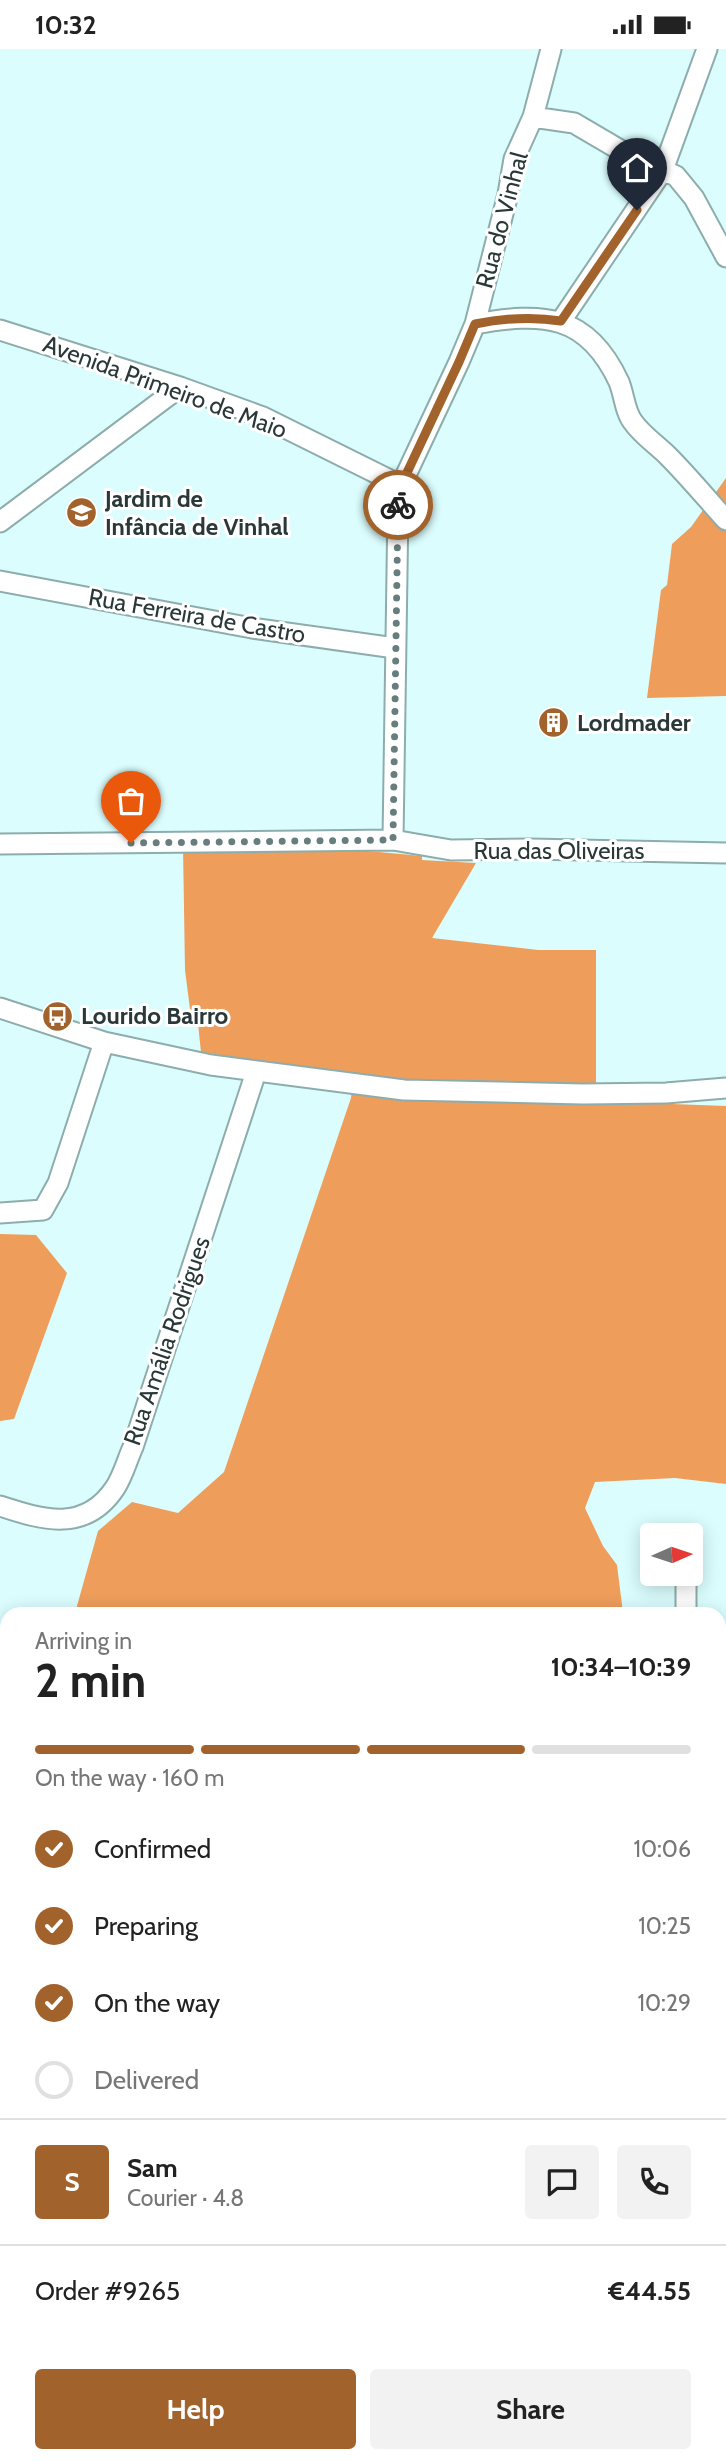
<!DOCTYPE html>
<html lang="en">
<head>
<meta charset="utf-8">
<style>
  body { margin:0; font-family:Cabin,sans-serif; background:#f2f2f2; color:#222; height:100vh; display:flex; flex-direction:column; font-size:26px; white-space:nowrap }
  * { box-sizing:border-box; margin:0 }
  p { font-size:23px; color:#767676 }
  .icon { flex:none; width:38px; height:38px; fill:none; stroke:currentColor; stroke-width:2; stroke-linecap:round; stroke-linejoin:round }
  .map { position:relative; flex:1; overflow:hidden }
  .side { position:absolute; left:0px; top:1558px; width:726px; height:856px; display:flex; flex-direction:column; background:#fff; border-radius:21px 21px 0 0; box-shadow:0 4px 18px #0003 }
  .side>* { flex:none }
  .needle { width:46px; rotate:87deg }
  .fabs { position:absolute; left:640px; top:1474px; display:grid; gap:14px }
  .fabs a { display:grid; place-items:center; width:63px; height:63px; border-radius:7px; background:#fff; box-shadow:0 4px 18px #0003; font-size:35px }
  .pin { position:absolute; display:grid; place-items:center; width:60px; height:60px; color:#fff; margin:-72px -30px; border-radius:50% 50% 50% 0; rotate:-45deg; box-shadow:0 0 7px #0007 }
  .pin .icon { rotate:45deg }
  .courier { position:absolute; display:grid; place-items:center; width:70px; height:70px; margin:-35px; border:5px solid #a2622b; border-radius:50%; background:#fff; color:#222; box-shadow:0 2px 9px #0007 }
  .headline em { font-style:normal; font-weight:800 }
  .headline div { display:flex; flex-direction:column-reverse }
  .headline { display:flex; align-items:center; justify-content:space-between; height:119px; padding:0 35px }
  h1 { font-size:46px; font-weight:800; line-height:52px }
  .bar { display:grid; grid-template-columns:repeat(4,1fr); gap:10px 7px; align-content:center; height:84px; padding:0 35px }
  .bar i { height:9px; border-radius:5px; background:#e0e0e0 }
  .bar .selected { background:#a2622b }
  .bar p { grid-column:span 4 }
  .line { display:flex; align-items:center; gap:18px; padding:0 35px; border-top:2px solid #e0e0e0 }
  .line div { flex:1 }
  .round { display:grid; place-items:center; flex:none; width:74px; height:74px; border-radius:7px; background:#f2f2f2 }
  ol { padding:0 35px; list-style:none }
  li { display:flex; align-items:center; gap:21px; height:77px }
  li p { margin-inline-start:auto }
  li .icon { padding:7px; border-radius:50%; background:#a2622b; color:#fff; stroke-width:4 }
  li:last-child { color:#767676 }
  li i { width:38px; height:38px; border:4px solid #e0e0e0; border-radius:50% }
  .primary-button { display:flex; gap:14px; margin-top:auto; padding:14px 35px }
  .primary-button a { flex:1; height:80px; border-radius:7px; background:#a2622b; color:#fff; font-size:28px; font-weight:800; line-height:80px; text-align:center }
  .primary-button a+a { background:#f2f2f2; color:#222 }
  .status { display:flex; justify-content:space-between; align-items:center; height:49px; padding:0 35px; background:#fff; direction:ltr }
  .status svg { height:19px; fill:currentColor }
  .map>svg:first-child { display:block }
  .forest { fill:#ee9d5b }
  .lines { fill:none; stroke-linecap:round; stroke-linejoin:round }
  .service-casing { stroke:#8dadad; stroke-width:13 }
  .minor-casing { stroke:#8dadad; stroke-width:23 }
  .primary-casing { stroke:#8dadad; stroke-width:33 }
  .service { stroke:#fff; stroke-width:10 }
  .minor { stroke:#fff; stroke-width:19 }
  .primary { stroke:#fff; stroke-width:30 }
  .done { stroke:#687d7d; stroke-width:7; stroke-dasharray:0 12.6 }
  .route { stroke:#a2622b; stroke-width:9 }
  .labels { text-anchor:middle; stroke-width:6; stroke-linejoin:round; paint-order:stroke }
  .street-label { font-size:24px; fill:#2a3838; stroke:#fff }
  .poi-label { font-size:24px; font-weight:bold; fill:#2a3838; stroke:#fff; text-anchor:start }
</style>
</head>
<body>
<div class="status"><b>10:32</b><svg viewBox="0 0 49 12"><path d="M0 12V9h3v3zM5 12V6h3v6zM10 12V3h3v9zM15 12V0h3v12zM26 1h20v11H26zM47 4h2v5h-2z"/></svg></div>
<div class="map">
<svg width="726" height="2413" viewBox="0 0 726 2413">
  <rect width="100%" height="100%" fill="#dbfdfe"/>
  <path class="forest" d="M726,429V647L647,649L661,541L667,536L672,495L691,478Z
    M183,797L357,801L422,807V811L476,814L432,889L538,901H596V1033L618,1053L726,1057V1435L675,1429L595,1433L585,1459L603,1497L617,1516L623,1564H75L98,1482L132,1453L178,1464L224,1423L351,1049L353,1027L201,1003L197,965L190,960L185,921Z
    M0,1185L36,1186L67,1224L14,1370L0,1372Z
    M3,1594L7,1595V1868H0V1607Z
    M0,2084L7,2091V2139L0,2169Z
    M214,2406H349L350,2413H215Z"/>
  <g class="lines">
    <defs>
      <path id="service" d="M492,2413L494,2406"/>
      <path id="minor" d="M533,68L574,74L649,118L663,121L676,127L694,149L726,208
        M561,272L663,121L707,0
        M475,275C542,263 587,264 619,333C624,345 625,363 633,373C642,386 657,396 668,407C688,427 707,450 726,471
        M0,281L180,338L263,368L402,437
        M0,473L180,338
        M0,532L252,579L395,599
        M393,791L398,457L404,430L459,313L475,275L508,145L514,110L533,68L551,0
        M0,795L393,791L451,801L530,800L726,804
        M0,959L104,993L211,1016L404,1041L583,1045L666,1044L726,1039
        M0,1164L43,1161L58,1134L104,993
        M0,1457C43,1471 85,1484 115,1439C123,1427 127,1411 133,1398L256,1023
        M686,1564V1524
        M719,1757L726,1755
        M0,1878L7,1882
        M719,1910L726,1938L719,1944
        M719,2242L726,2265
        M719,2327L726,2315
        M571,2406L583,2413
        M687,2413L689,2406"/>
      <path id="primary" d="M0,2317L7,2319
        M719,2339L726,2340"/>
    </defs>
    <use href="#service" class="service-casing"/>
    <use href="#minor" class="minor-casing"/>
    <use href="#primary" class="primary-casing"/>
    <use href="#service" class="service"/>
    <use href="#minor" class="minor"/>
    <use href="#primary" class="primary"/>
  </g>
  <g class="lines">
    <path class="done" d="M131,794L393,791L398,456"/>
    <path class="route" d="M398,456L404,430L459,313L475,275C505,269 531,267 561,272L637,161"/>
  </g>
  <defs>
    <symbol id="school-disc" viewBox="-11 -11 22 22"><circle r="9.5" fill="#a2622b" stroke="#fff"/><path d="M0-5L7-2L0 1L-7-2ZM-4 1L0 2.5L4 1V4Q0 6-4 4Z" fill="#fff"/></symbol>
    <symbol id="building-disc" viewBox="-11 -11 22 22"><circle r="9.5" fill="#a2622b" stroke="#fff"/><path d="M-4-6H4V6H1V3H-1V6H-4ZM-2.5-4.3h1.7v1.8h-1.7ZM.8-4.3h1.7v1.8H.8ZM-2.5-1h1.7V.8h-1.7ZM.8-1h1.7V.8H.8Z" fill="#fff"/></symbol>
    <symbol id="bus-disc" viewBox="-11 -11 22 22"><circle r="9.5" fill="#a2622b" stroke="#fff"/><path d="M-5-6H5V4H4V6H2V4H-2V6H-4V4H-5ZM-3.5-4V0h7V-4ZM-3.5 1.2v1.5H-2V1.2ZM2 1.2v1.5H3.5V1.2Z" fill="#fff"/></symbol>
  </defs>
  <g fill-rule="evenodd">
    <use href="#school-disc" x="64" y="446" width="35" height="35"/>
    <use href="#building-disc" x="536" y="656" width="35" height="35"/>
    <use href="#bus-disc" x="40" y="950" width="35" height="35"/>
  </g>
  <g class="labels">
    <g class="street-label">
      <text transform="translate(502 171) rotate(-75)" y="8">Rua do Vinhal</text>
      <text transform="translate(165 338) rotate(20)" y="8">Avenida Primeiro de Maio</text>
      <text transform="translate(197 567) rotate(10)" y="8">Rua Ferreira de Castro</text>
      <text x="559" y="810">Rua das Oliveiras</text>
      <text transform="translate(167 1292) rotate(-71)" y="8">Rua Amália Rodrigues</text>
    </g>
    <g class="poi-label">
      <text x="105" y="458">Jardim de<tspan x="105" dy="28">Infância de Vinhal</tspan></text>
      <text x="577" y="682">Lordmader</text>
      <text x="81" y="975">Lourido Bairro</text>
    </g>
  </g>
</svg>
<div class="fabs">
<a><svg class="needle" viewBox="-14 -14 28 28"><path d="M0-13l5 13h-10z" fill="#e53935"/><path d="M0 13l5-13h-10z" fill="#767676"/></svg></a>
</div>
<div class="pin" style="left:131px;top:794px;background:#ea580c"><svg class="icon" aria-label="bag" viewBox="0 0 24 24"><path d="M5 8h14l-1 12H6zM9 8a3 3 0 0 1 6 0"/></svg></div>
<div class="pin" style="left:637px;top:161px;background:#1f2937"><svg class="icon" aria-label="home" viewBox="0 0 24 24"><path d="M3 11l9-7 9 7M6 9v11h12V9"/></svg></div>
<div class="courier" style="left:398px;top:456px"><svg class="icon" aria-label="bike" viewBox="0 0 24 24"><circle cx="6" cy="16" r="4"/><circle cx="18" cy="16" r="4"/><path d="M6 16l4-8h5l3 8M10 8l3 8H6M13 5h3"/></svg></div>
<section class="side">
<div class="headline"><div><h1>2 min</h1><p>Arriving in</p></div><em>10:34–10:39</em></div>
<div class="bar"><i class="selected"></i><i class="selected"></i><i class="selected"></i><i></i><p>On the way · 160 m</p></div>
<ol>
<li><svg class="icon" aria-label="check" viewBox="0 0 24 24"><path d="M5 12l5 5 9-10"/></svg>Confirmed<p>10:06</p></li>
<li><svg class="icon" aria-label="check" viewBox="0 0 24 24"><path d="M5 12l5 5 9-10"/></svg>Preparing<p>10:25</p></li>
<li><svg class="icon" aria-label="check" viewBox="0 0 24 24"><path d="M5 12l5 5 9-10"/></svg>On the way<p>10:29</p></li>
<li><i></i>Delivered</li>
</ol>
<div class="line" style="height:126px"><b class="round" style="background:#a2622b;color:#fff">S</b><div><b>Sam</b><p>Courier · 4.8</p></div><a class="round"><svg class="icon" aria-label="chat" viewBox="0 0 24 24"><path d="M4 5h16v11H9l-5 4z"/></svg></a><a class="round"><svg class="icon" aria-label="phone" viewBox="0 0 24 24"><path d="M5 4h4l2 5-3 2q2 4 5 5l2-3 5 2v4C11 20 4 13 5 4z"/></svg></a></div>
<div class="line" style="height:91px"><div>Order #9265</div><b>€44.55</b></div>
<div class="primary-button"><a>Help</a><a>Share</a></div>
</section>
</div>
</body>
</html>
